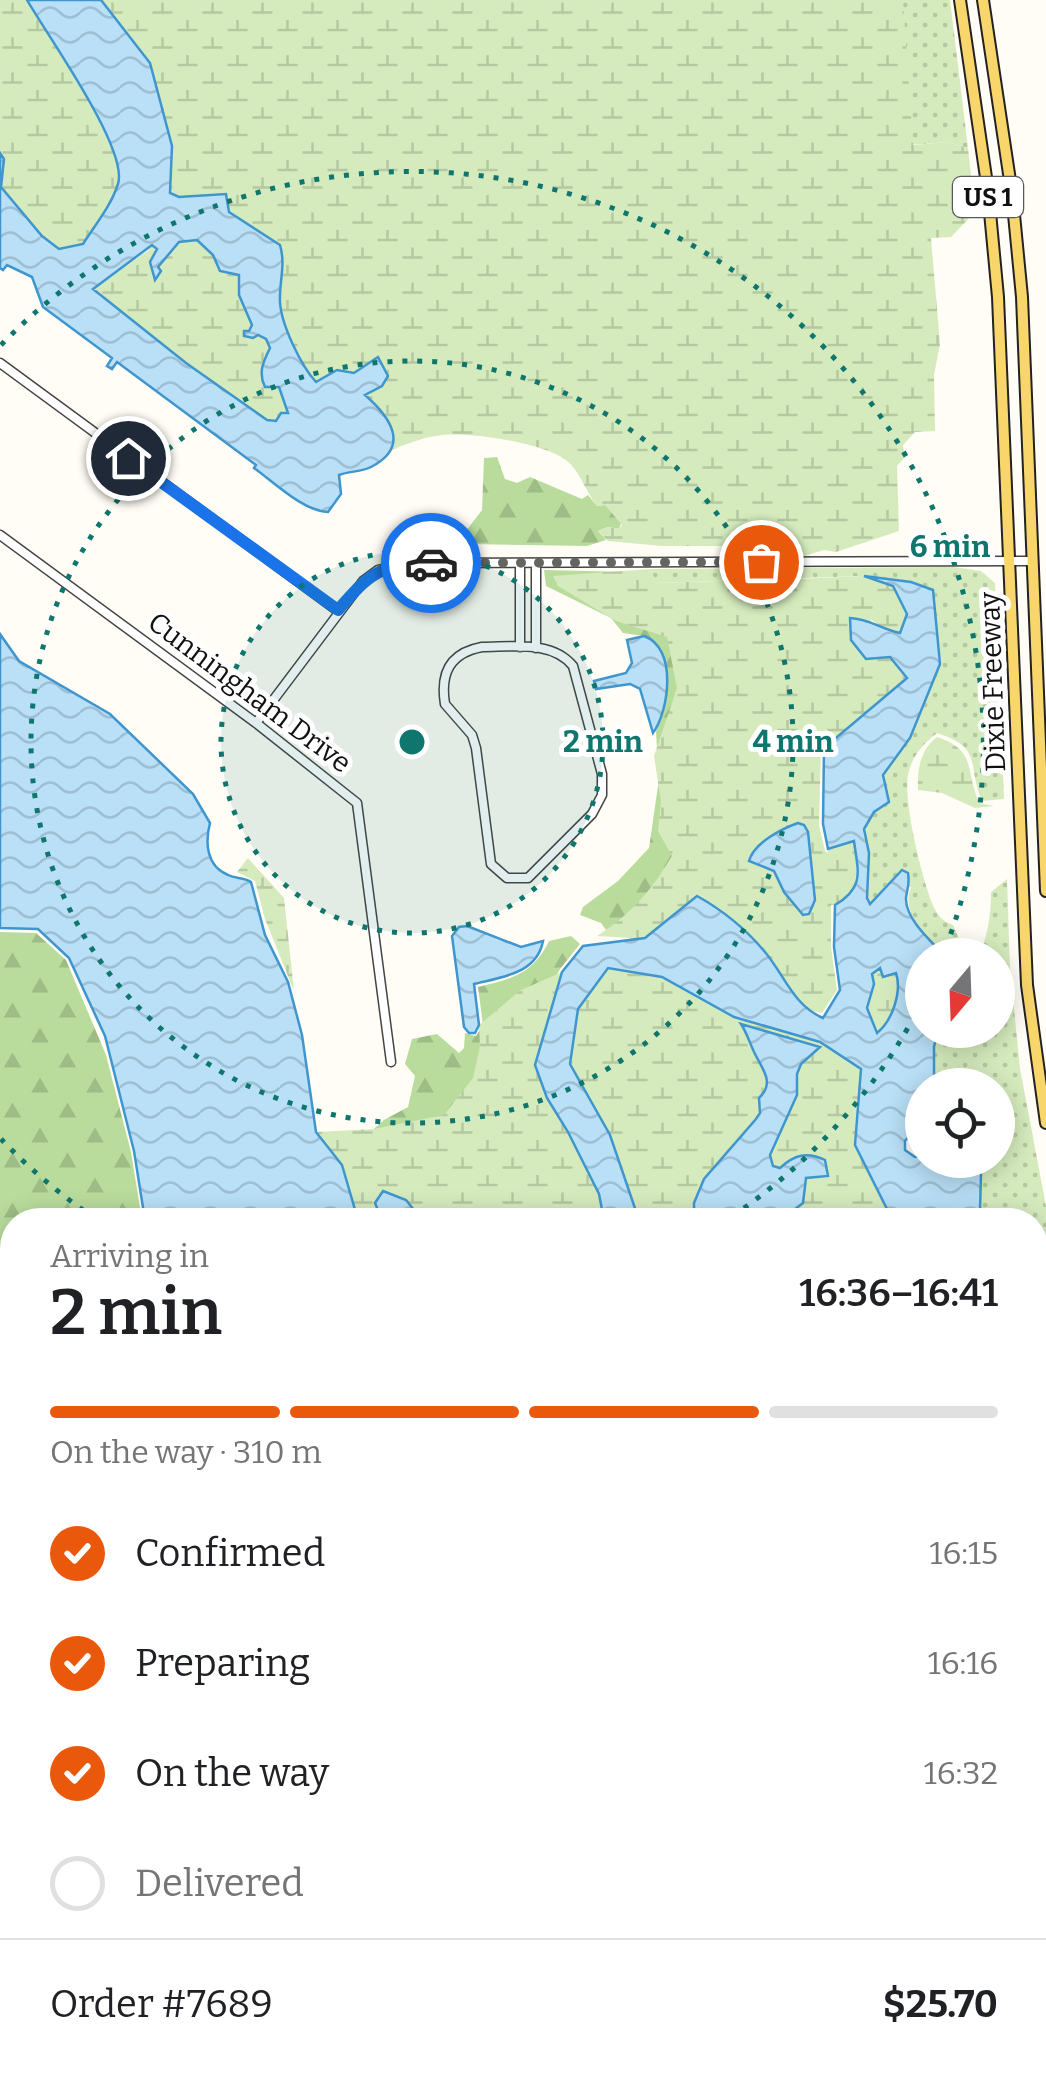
<!DOCTYPE html>
<html lang="en">
<head>
<meta charset="utf-8">
<style>
  body { margin:0; font-family:Bitter,serif; background:#f6f6f6; color:#202124; height:100vh; display:flex; flex-direction:column; font-size:38px; white-space:nowrap }
  * { box-sizing:border-box; margin:0 }
  p { font-size:32px; color:#757577 }
  .icon { flex:none; width:55px; height:55px; fill:none; stroke:currentColor; stroke-width:2; stroke-linecap:round; stroke-linejoin:round }
  .map { position:relative; flex:1; overflow:hidden }
  .sheet { position:absolute; left:0px; top:1208px; width:1048px; height:882px; display:flex; flex-direction:column; background:#fff; border-radius:40px 40px 0 0; box-shadow:0 5px 25px #0003 }
  .sheet>* { flex:none }
  .needle { width:65px; rotate:199deg }
  .fabs { position:absolute; left:905px; top:938px; display:grid; gap:20px }
  .fabs a { display:grid; place-items:center; width:110px; height:110px; border-radius:50%; background:#fff; box-shadow:0 5px 25px #0003; font-size:50px }
  .pin { position:absolute; display:grid; place-items:center; width:85px; height:85px; color:#fff; margin:-42px; border:5px solid #fff; border-radius:50%; box-shadow:0 2px 10px #0007 }
  .courier { position:absolute; display:grid; place-items:center; width:100px; height:100px; margin:-50px; border:8px solid #1a73e8; border-radius:50%; background:#fff; color:#222; box-shadow:0 2px 12px #0007 }
  .headline em { font-style:normal; font-weight:600 }
  .headline div { display:flex; flex-direction:column-reverse }
  .headline { display:flex; align-items:center; justify-content:space-between; height:170px; padding:0 50px }
  h1 { font-size:65px; font-weight:600; line-height:75px }
  .bar { display:grid; grid-template-columns:repeat(4,1fr); gap:15px 10px; align-content:center; height:120px; padding:0 50px }
  .bar i { height:12px; border-radius:8px; background:#e0e0e0 }
  .bar .active { background:#ea580c }
  .bar p { grid-column:span 4 }
  .line { display:flex; align-items:center; gap:25px; padding:0 50px; border-top:2px solid #e0e0e0 }
  .line div { flex:1 }
  ol { padding:0 50px; list-style:none }
  li { display:flex; align-items:center; gap:30px; height:110px }
  li p { margin-inline-start:auto }
  li .icon { padding:10px; border-radius:50%; background:#ea580c; color:#fff; stroke-width:4 }
  li:last-child { color:#757577 }
  li i { width:55px; height:55px; border:5px solid #e0e0e0; border-radius:50% }
  .map>svg:first-child { display:block }
  .grass { fill:url(#grass-dots) }
  .forest { fill:url(#forest-firs) }
  .wetland { fill:url(#wetland-marsh) }
  .water { fill:url(#water-waves); stroke:#3f96cf; stroke-width:2.5; fill-rule:evenodd }
  .lines { fill:none; stroke-linecap:round; stroke-linejoin:round }
  .minor-casing { stroke:#444; stroke-width:11 }
  .major-casing { stroke:#222; stroke-width:14 }
  .minor { stroke:#fff; stroke-width:8 }
  .major { stroke:#f9d66b; stroke-width:10 }
  .done { stroke:#646461; stroke-width:10; stroke-dasharray:0 18 }
  .route { stroke:#1a73e8; stroke-width:12 }
  .ring { fill:none; stroke:#0f766e; stroke-width:5; stroke-dasharray:5 10 }
  .labels { text-anchor:middle; stroke-width:10; stroke-linejoin:round; paint-order:stroke }
  .shield { fill:#fff; stroke:#585858; stroke-width:2.5 }
  .shield-label { font-size:25px; font-weight:bold; fill:#111 }
  .street-label { font-size:28px; fill:#111; stroke:#fff }
  .centre { fill:#0f766e; stroke:#fff; stroke-width:5 }
  .ring-label { font-size:30px; text-anchor:middle; font-weight:bold; fill:#0f766e; stroke:#fff; stroke-width:10; stroke-linejoin:round; paint-order:stroke }
</style>
</head>
<body>
<div class="map">
<svg width="1046" height="2088" viewBox="0 0 1046 2088">
  <defs>
    <pattern id="grass-dots" width="8" height="8" patternUnits="userSpaceOnUse" patternTransform="scale(2.5)"><rect width="8" height="8" fill="#d5ebbd"/><path d="M2 2h.1M6 6h.1" fill="none" stroke="#b6c8a1" stroke-width="1.8" stroke-linecap="round"/></pattern>
    <pattern id="forest-firs" width="22" height="20" patternUnits="userSpaceOnUse" patternTransform="scale(2.5)"><rect width="22" height="20" fill="#b9dc9c"/><path d="M5 1l3.5 6h-7zM16 11l3.5 6h-7z" fill="#9ebc85"/></pattern>
    <pattern id="wetland-marsh" width="20" height="14" patternUnits="userSpaceOnUse" patternTransform="scale(2.5)"><rect width="20" height="14" fill="#d5ebbd"/><path d="M1 5h8M5 5V1M11 12h8M15 12V8" fill="none" stroke="#b6c8a1"/></pattern>
    <pattern id="water-waves" width="16" height="10" patternUnits="userSpaceOnUse" patternTransform="scale(2.5)"><rect width="16" height="10" fill="#b9e0f7"/><path d="M0 5q4-4 8 0t8 0" fill="none" stroke="#9ebfd3"/></pattern>
  </defs>
  <rect width="100%" height="100%" fill="#fffdf5"/>
  <path class="grass" d="M900,0H950L968,148L947,142L909,145Z
    M954,567L981,571L995,583L1004,799L982,801C966,763 984,748 937,733C924,743 913,755 909,771C901,795 922,878 932,903C936,914 942,921 953,925L960,941L961,955H944C927,937 900,914 911,887L887,884L870,905L867,898L869,853L864,829L874,812L889,802L883,775L910,738L911,582L864,576L656,583L650,569Z
    M1007,879L1010,969L1020,1069L1046,1206V1399L1035,1365V1220H983L980,1211L981,1173L940,1160H998V1085H934V1047L938,1030H975L980,1039L999,1030L998,955H973L980,954C988,933 991,914 991,892Z"/>
  <path class="forest" d="M497,457L505,479L517,483L530,477L582,499L588,495L597,506L612,504L624,515L619,529L608,527L598,531L606,540L587,546L467,544L466,531L482,510L484,458Z
    M544,570L630,572L692,628L676,850L655,884L624,920L606,930L601,923L580,915L583,907L618,881L649,848L659,779L656,732L667,690L644,636L623,633L611,618L546,586Z
    M0,932L36,933L66,960L106,1055L131,1152L142,1220H12V1483L0,1482Z
    M571,936L580,944L560,969L481,1111L368,1134L384,1120L408,1107L415,1076L405,1064L412,1039L437,1034L459,1053L464,1048L465,1033L476,1036L483,1025L478,987C512,979 533,974 549,941Z
    M0,1565L12,1579V1664L0,1662Z
    M0,1711L12,1719V1911L0,1906Z"/>
  <path class="wetland" d="M0,0H27C54,43 117,128 119,177C120,195 93,229 83,244L59,249L42,236L1,187L4,159L0,153Z
    M101,0H903L913,145L947,142L968,148L975,212L951,237L931,238L940,344L934,375L935,431L915,432L903,445L905,457L897,466L899,531L836,552L824,550L804,556L791,546H662L608,541L598,531L608,527L619,529L622,525L605,505L597,506C586,492 580,471 566,460C544,443 471,432 442,435C424,437 406,444 389,451L393,431L267,420L186,363L92,289L149,250L170,211L172,146L150,63Z
    M650,569L657,583L783,579L784,583L795,582L796,579L864,576L893,586L907,613L901,633L885,630L870,619L890,656L907,679L843,734L821,747L819,825L825,851L828,853V849L854,841C857,868 862,902 831,905V947L837,990L822,1013L804,1009L767,954L687,903L645,938L630,942V938L597,936C630,915 652,890 672,856L658,831L661,801L654,756L677,688L667,637L616,621L558,586L553,576Z
    M937,737C977,750 965,770 979,803L994,806L975,808L942,793L918,790C917,770 920,750 937,737Z
    M248,858L284,898L294,991L265,919L255,881L237,872Z
    M608,968L662,977L734,1017L820,1042L861,1070L855,1145L893,1220H639L610,1135L570,1064L578,1009Z
    M880,968L897,973C903,992 892,1021 877,1034L867,1008L874,984L872,974Z
    M562,972L535,1065L547,1098L568,1132L599,1194L604,1220H422L406,1200L375,1203L382,1220H358L342,1165L316,1132L374,1129L444,1115L473,1078L480,1046L479,1025L521,990Z
    M1035,1504L1046,1524V2088H442L441,2078H1035Z
    M0,1902L12,1905V2078H244L245,2088H0Z"/>
  <path class="water" d="M27,0H101L150,63L172,146L170,193L179,197L226,194L229,212L280,245C286,265 279,282 280,302C281,324 301,366 316,382L337,370L354,373L378,357L388,376L382,386L365,395C389,416 412,446 371,467C362,472 349,471 339,475L341,494L328,512C303,511 275,483 254,468L256,465L117,362L112,369L107,366L112,358L43,307L32,277L7,265L3,270L0,268V153L4,159L1,187L42,236L59,249L83,244C95,225 111,206 118,184C129,149 47,35 27,0ZM197,240L213,255L220,271L239,275V295L252,325L249,331H244V336L253,338L258,335L266,339L270,348C263,362 258,373 265,387H279L288,413H281L276,421L267,420L186,363L93,289L152,245L157,249L150,262L155,280L161,271L158,267L179,242Z
    M864,576L911,582L933,590L940,664L910,738L883,775L889,802L874,812L864,829L869,853L867,898L870,904L902,870L908,873C910,885 907,888 906,898C905,919 932,942 944,955H922V1030H938L934,1047V1085H922V1122L905,1141V1150L915,1157L922,1156V1160H940L981,1173L980,1211L983,1220L892,1219L855,1145L861,1069L820,1042L734,1017L662,977L608,968L578,1009L570,1064L610,1135L639,1220H604L599,1194L568,1132L547,1098L535,1065L562,972L583,946L645,938L697,896C724,911 745,928 765,952C785,976 793,1005 823,1018L840,990L834,947L835,905C865,887 858,872 854,841L828,849L823,824L824,748L907,678L890,657L866,659L851,640L850,618C870,619 881,629 900,633L907,614L893,586ZM880,968L883,977L896,973C902,991 893,1020 877,1033L867,1008L874,984L872,974Z
    M0,634L19,661L110,714L193,794L210,823C205,842 206,866 228,875C236,879 243,877 251,882L265,935L288,982L302,1035L316,1132L342,1165L358,1220H145L134,1151L105,1036L69,958L38,929L0,928Z
    M644,636C678,648 669,711 653,733L640,689L630,684L596,689L594,681L626,673L632,663L627,640Z
    M798,823L804,825L808,832L815,900L809,914L803,915L784,892L774,871L749,861C754,843 781,829 798,823Z
    M467,926L521,947L543,941C537,974 501,977 474,984L479,1025L475,1033H469L464,1027L452,936L459,927Z
    M741,1024L820,1047L801,1064L797,1074V1095L770,1155L773,1166L780,1168C794,1155 807,1151 825,1160L828,1176L806,1178L803,1203L790,1213L789,1220L694,1218V1203L704,1179L756,1119L760,1113L759,1098C775,1083 763,1070 755,1054C750,1044 747,1033 741,1024Z
    M383,1191L406,1200L422,1220H382L375,1203Z
    M1035,1362L1046,1399V1524L1035,1504Z
    M244,2078H441L442,2088H245Z"/>
  <g class="lines">
    <defs>
      <path id="minor" d="M0,363L338,611
        M0,535L256,723L357,803L391,1062
        M536,564V648
        M482,647C512,647 552,640 573,666L602,774V795L592,814L528,878H507L491,864L476,748L472,735L445,704C440,673 450,653 482,647Z
        M520,647V564
        M256,723L363,581L378,570L407,563L1033,561
        M1035,1713L1046,1712"/>
      <path id="major" d="M960,0L988,191L998,297L1027,985L1046,1123
        M983,0L1012,194L1022,297L1046,891"/>
    </defs>
    <use href="#minor" class="minor-casing"/>
    <use href="#major" class="major-casing"/>
    <use href="#minor" class="minor"/>
    <use href="#major" class="major"/>
  </g>
  <g class="lines">
    <path class="done" d="M431,563L761,562"/>
    <path class="route" d="M128,458L338,610C369,574 381,563 431,563"/>
  </g>
  <circle cx="412" cy="742" r="191" fill="#0f766e" fill-opacity=".12"/>
  <g class="ring">
    <circle cx="412" cy="742" r="191"/>
    <circle cx="412" cy="742" r="381"/>
    <path d="M922 1002A572 572 0 0 1 728 1219M96 1219A572 572 0 0 1 1 1139M1 345A572 572 0 0 1 944 952"/>
  </g>
  <g class="labels">
    <rect class="shield" x="953" y="177" width="70" height="40" rx="8"/>
    <g class="shield-label">
      <text x="988" y="206">US 1</text>
    </g>
    <g class="street-label">
      <text transform="translate(992 682) rotate(-92)" y="10">Dixie Freeway</text>
      <text transform="translate(250 692) rotate(37)" y="10">Cunningham Drive</text>
    </g>
  </g>
  <circle cx="412" cy="742" r="15" class="centre"/>
  <g class="ring-label">
    <text x="950" y="557">6 min</text>
    <text x="603" y="752">2 min</text>
    <text x="793" y="752">4 min</text>
  </g>
</svg>
<div class="fabs">
<a><svg class="needle" viewBox="-14 -14 28 28"><path d="M0-13l5 13h-10z" fill="#e53935"/><path d="M0 13l5-13h-10z" fill="#757577"/></svg></a>
<a><svg class="icon" aria-label="locate" viewBox="0 0 24 24"><circle cx="12" cy="12" r="6"/><path d="M12 2v4M12 18v4M2 12h4M18 12h4"/></svg></a>
</div>
<div class="pin" style="left:761px;top:562px;background:#ea580c"><svg class="icon" aria-label="bag" viewBox="0 0 24 24"><path d="M5 8h14l-1 12H6zM9 8a3 3 0 0 1 6 0"/></svg></div>
<div class="pin" style="left:128px;top:458px;background:#1f2937"><svg class="icon" aria-label="home" viewBox="0 0 24 24"><path d="M3 11l9-7 9 7M6 9v11h12V9"/></svg></div>
<div class="courier" style="left:431px;top:563px"><svg class="icon" aria-label="car" viewBox="0 0 24 24"><path d="M5 17H2v-5l4-1 3-4h7l3 4 3 1v5h-3M9 17h6M6 11h13"/><circle cx="7" cy="17" r="2"/><circle cx="17" cy="17" r="2"/></svg></div>
<section class="sheet">
<div class="headline"><div><h1>2 min</h1><p>Arriving in</p></div><em>16:36–16:41</em></div>
<div class="bar"><i class="active"></i><i class="active"></i><i class="active"></i><i></i><p>On the way · 310 m</p></div>
<ol>
<li><svg class="icon" aria-label="check" viewBox="0 0 24 24"><path d="M5 12l5 5 9-10"/></svg>Confirmed<p>16:15</p></li>
<li><svg class="icon" aria-label="check" viewBox="0 0 24 24"><path d="M5 12l5 5 9-10"/></svg>Preparing<p>16:16</p></li>
<li><svg class="icon" aria-label="check" viewBox="0 0 24 24"><path d="M5 12l5 5 9-10"/></svg>On the way<p>16:32</p></li>
<li><i></i>Delivered</li>
</ol>
<div class="line" style="height:130px"><div>Order #7689</div><b>$25.70</b></div>
</section>
</div>
</body>
</html>
